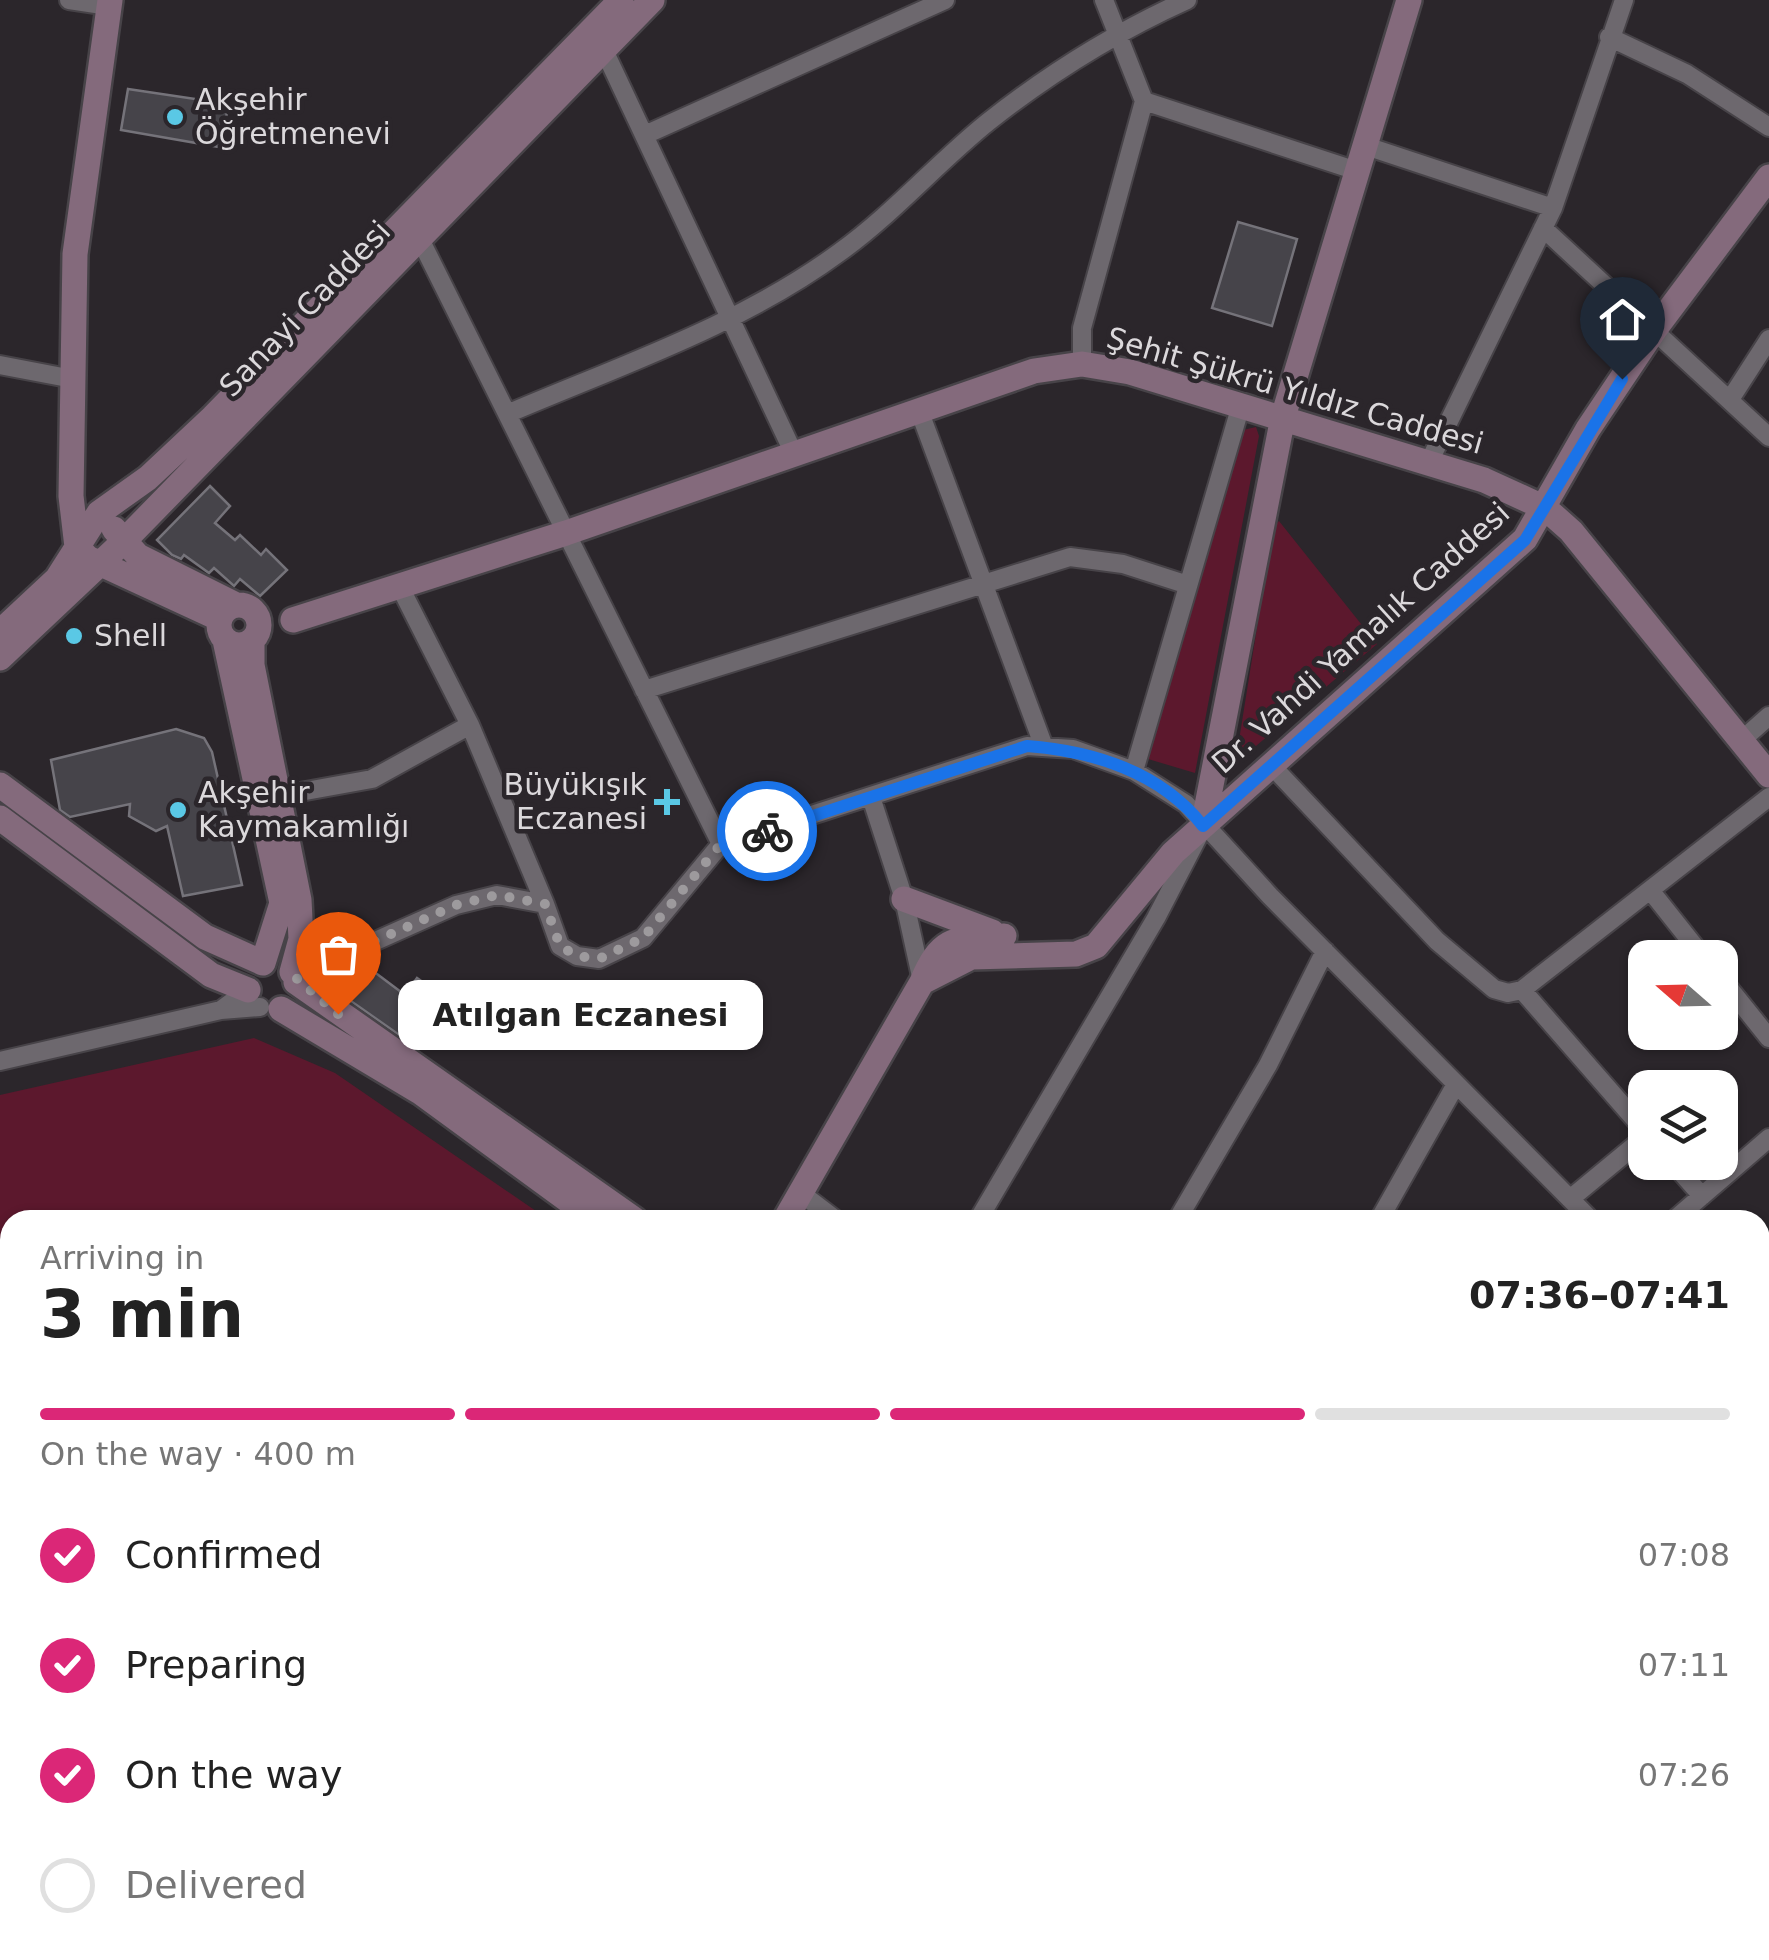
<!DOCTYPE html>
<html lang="en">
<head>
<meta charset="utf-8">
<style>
  body { margin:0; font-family:"DejaVu Sans",sans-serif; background:#f2f2f2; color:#222; height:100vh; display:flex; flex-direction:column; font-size:38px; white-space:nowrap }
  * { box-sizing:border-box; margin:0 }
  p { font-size:32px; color:#767676 }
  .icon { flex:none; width:55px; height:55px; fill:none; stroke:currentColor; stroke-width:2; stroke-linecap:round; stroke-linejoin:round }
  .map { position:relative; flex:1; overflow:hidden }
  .drawer { position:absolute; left:0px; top:1210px; width:1770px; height:750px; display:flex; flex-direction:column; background:#fff; border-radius:30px 30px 0 0; box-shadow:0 2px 8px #0004 }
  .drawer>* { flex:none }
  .needle { width:65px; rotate:290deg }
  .fabs { position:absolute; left:1628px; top:940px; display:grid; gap:20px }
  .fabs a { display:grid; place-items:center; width:110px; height:110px; border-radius:20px; background:#fff; box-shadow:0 2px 8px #0004; font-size:50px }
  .pin { position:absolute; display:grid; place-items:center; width:85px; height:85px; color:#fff; margin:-102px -42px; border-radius:50% 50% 50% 0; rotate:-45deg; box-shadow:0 0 10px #0007 }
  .pin .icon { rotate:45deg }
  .courier { position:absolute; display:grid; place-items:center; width:100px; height:100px; margin:-50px; border:8px solid #1a73e8; border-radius:50%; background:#fff; color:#222; box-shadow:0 2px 12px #0007 }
  .bubble { position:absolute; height:70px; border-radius:20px; background:#fff; box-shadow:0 2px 8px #0004; font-size:32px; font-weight:700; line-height:70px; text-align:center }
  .overview em { font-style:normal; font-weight:700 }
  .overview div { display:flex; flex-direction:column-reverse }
  .overview { display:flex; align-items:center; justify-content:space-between; height:170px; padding:0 40px }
  h1 { font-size:65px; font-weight:700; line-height:75px }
  .bar { display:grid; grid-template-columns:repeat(4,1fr); gap:15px 10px; align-content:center; height:120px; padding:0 40px }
  .bar i { height:12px; border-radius:8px; background:#e0e0e0 }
  .bar .active { background:#db2777 }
  .bar p { grid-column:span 4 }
  ol { padding:0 40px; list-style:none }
  li { display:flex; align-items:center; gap:30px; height:110px }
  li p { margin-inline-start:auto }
  li .icon { padding:10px; border-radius:50%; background:#db2777; color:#fff; stroke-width:4 }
  li:last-child { color:#767676 }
  li i { width:55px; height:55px; border:5px solid #e0e0e0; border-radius:50% }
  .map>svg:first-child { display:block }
  .green { fill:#5c182d }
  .forest { fill:#813047 }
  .building { fill:#46444a; stroke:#75737a; stroke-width:2.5 }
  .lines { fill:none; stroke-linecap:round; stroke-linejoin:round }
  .street-casing { stroke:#474348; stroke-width:22 }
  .secondary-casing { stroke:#474348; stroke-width:30 }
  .path { stroke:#736e73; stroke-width:4; stroke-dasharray:8 8; stroke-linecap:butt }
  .street { stroke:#6d686e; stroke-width:18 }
  .secondary { stroke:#846a7c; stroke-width:25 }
  .done { stroke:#9d9a9d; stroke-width:10; stroke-dasharray:0 18 }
  .route { stroke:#1a73e8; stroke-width:12 }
  .poi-dot { fill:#5ac8e5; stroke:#2b262b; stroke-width:4 }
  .labels { text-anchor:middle; stroke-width:9; stroke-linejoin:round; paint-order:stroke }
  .poi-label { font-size:30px; fill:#dbd8db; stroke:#2b262b; text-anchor:start }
  .street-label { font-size:30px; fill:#dbd8db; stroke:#2b262b }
</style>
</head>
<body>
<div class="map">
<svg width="1769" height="1960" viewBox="0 0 1769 1960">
  <rect width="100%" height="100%" fill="#2b262b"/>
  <path class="green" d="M1256,427L1259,436L1195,773L1148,759L1243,430Z
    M1279,521L1377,644L1244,756L1237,753L1273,527Z
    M254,1038L335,1073L549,1220H10V1818L0,1826V1095Z"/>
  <path class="forest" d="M10,1865V1950H144L147,1960H0V1874Z"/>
  <path class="building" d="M128,89L229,104L219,147L121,130Z
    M1238,222L1297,239L1272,326L1212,308Z
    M210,486L230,506L215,523L235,540L240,535L261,555L266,549L287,570L260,596L240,579L234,586L214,568L209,573L184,555L181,559L172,555L157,540Z
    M176,729L204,738L212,752L242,885L183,896L167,826L156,831L129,816L130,804L70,817L60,810L51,760Z
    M361,962L405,995L417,978L448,1000L415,1046L338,992Z"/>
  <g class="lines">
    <defs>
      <path id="street" d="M69,0L109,6
        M1609,37L1687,74L1769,127
        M603,48L794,454
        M1144,101L1357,171
        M647,134L945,0
        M1366,146L1553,208
        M1543,228L1769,437
        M420,239L721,844
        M1082,364V328L1144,101L1104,0
        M0,365L73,379
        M1731,398L1769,339
        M919,410L1044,747
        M507,414C619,366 741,325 840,252C893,214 937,163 988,122C1050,73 1116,32 1187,0
        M1430,460L1553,208L1624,0
        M399,585L470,725L545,904
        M644,690L1070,557L1123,564L1188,585
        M1743,739L1769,716
        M1271,765L1437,941L1494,989L1508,993L1522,990L1769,797
        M1134,771L1241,405
        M278,796L372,779L470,725
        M871,797L904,899L922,981
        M1650,890L1704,958
        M295,977L456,905L497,895L545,904L560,946L577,956L599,959L643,938L721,844L1027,746L1073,749L1134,771L1186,804L1270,896L1591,1220
        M1720,977L1769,1038
        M248,990L221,1010L260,1007
        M1522,990L1645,1131
        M0,1061L221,1010
        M1672,1162L1702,1196
        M802,1194L836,1220
        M1570,1199L1645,1137
        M978,1220L1156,918L1199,835
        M1177,1220L1268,1065L1325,951
        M1379,1220L1455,1086
        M1674,1220L1769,1138
        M1760,1315L1769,1307
        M1760,1804L1769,1803
        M1760,1888L1769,1882
        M1760,1926L1769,1936
        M378,1950L383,1960
        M643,1950L656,1960
        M1190,1950L1206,1960
        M1470,1950L1480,1960
        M1626,1950L1635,1960
        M160,1955L174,1950
        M355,1960L363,1950
        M543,1960L548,1950
        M939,1960L946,1950
        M1495,1960L1502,1950
        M1652,1960L1667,1950"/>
      <path id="secondary" d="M110,0L75,254L71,496L77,547L88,558L220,619
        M114,529L138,556L236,605
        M219 625a20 20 0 1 1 40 0a20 20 0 1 1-40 0Z
        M293,620L566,533L1034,371L1082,364L1130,372L1484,480L1545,508L1571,531L1769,775
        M0,632L57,579L99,513L148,478L213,417L621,0
        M252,640V665L299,900L301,939L292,972
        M0,658L123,542L652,0
        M0,785L205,937L263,963L282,903L225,640
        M0,818L211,975L248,990
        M1203,826L1283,417L1409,0
        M904,899L992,932
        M1004,936C957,939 942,934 922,982L971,957L1076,954L1096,946L1173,853L1525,539L1588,429L1655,329L1769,177
        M296,982L635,1220
        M281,1009L420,1092L595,1220
        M785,1220L922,982
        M1760,1576L1769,1575
        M0,1840L10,1831
        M1140,1960L1145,1950"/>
    </defs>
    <use href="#street" class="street-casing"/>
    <use href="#secondary" class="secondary-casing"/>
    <path class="path" d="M0,1444V1451"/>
    <use href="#street" class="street"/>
    <use href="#secondary" class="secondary"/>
  </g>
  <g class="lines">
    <path class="done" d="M338,1014L295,977L456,905L497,895L545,904L560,946L577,956L599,959L643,938L721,844L767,831"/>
    <path class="route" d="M767,831L1027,746C1093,751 1161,772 1203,826L1525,540L1622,379"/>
  </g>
  <g class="poi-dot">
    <circle cx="175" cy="117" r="10"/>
    <circle cx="74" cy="636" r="10"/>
    <path d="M662 787h10v10h10v10h-10v10h-10v-10h-10v-10h10z"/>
    <circle cx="178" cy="810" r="10"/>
  </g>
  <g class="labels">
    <g class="poi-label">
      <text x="195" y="110">Akşehir<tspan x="195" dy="34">Öğretmenevi</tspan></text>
      <text x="94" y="646">Shell</text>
      <text x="647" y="795" text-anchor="end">Büyükışık<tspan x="647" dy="34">Eczanesi</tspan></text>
      <text x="198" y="803">Akşehir<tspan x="198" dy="34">Kaymakamlığı</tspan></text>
    </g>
    <g class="street-label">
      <text transform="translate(305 309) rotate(-46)" y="10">Sanayi Caddesi</text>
      <text transform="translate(1295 391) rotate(16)" y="10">Şehit Şükrü Yıldız Caddesi</text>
      <text transform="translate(1361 638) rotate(-42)" y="10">Dr. Vahdi Yamalık Caddesi</text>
    </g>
  </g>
</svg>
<div class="fabs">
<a><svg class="needle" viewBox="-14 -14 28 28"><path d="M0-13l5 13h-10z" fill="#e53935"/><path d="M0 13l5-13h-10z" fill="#767676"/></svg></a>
<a><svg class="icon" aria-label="layers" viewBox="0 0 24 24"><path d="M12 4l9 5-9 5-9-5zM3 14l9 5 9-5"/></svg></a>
</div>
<div class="pin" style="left:338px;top:1014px;background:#ea580c"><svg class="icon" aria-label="bag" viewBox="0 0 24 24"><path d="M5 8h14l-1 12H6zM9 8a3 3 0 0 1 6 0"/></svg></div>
<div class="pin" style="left:1622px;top:379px;background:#1f2937"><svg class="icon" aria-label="home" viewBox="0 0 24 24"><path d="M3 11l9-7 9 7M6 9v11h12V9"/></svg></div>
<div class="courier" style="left:767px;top:831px"><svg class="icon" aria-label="bike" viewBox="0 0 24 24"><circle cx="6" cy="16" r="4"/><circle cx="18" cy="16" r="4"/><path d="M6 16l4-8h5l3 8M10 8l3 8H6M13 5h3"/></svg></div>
<div class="bubble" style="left:398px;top:980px;width:365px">Atılgan Eczanesi</div>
<section class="drawer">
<div class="overview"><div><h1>3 min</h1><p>Arriving in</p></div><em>07:36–07:41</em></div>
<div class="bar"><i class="active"></i><i class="active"></i><i class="active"></i><i></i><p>On the way · 400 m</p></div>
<ol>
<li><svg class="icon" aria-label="check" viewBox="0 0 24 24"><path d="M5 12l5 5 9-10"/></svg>Confirmed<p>07:08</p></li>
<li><svg class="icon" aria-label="check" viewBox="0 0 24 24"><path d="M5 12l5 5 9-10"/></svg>Preparing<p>07:11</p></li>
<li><svg class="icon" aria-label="check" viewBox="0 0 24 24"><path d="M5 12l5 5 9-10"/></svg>On the way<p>07:26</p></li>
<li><i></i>Delivered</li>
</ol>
</section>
</div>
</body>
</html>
